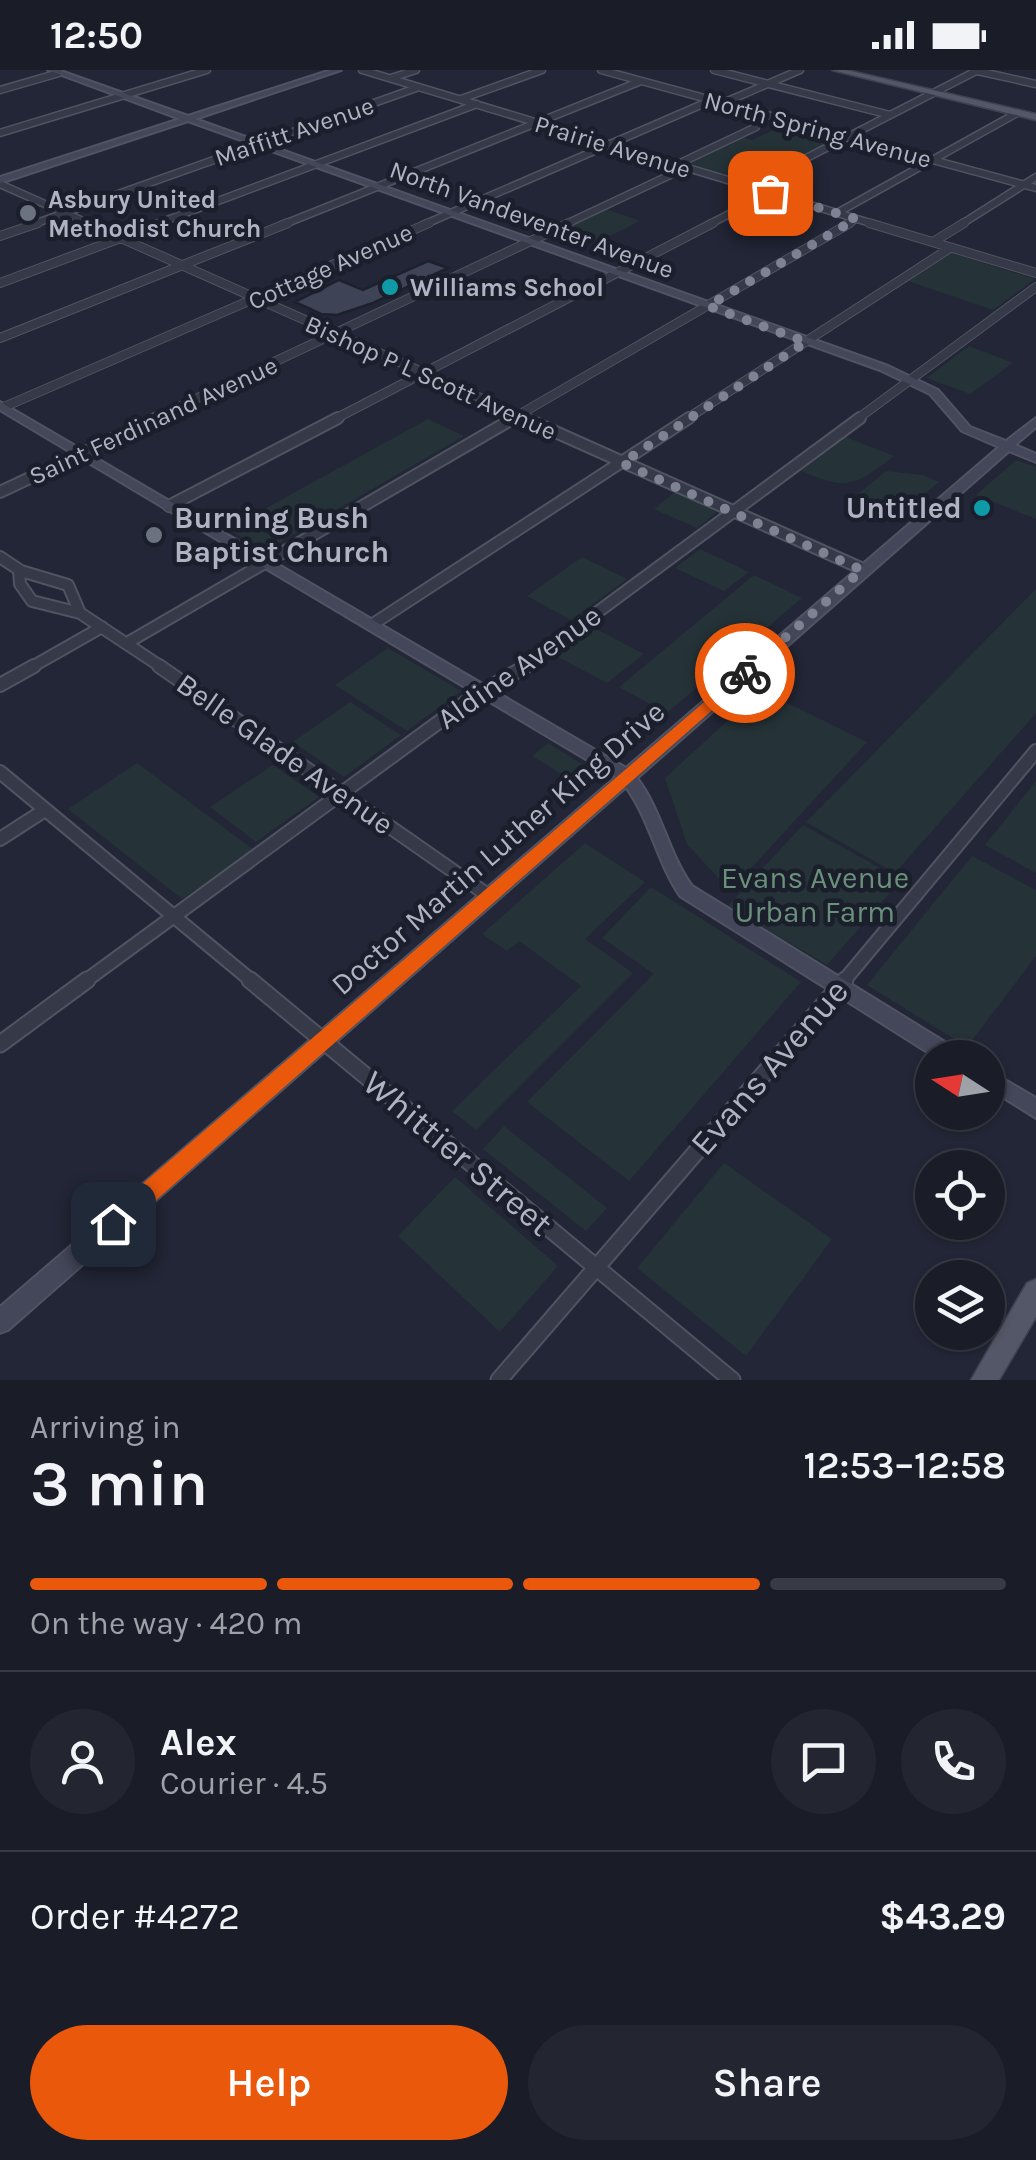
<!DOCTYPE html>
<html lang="en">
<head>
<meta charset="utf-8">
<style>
  body { margin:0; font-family:Karla,sans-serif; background:#232530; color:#f1f3f6; height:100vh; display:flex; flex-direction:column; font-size:38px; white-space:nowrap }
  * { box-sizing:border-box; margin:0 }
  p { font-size:32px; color:#9fa1a8 }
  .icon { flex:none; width:55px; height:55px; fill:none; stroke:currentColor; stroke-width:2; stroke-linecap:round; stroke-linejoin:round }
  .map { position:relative; height:1310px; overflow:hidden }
  .panel { display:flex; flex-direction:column; background:#1a1c28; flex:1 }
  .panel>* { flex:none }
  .needle { width:65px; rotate:282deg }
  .buttons { position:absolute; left:915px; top:970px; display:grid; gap:20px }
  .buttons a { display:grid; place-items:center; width:90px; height:90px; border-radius:50%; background:#1a1c28; box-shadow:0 2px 8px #0004,0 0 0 2px #383a45; font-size:50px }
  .pin { position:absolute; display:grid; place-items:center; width:85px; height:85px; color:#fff; margin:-42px; border-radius:20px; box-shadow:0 5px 15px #0006 }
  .courier { position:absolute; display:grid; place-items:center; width:100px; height:100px; margin:-50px; border:8px solid #ea580c; border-radius:50%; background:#fff; color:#222; box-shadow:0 2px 12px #0007 }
  .head em { font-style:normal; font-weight:600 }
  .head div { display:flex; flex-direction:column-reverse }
  .head { display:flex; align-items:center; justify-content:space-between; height:170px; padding:0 30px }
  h1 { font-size:65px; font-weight:600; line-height:75px }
  .bar { display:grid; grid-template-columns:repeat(4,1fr); gap:15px 10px; align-content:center; height:120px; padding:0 30px }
  .bar i { height:12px; border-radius:8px; background:#383a45 }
  .bar .on { background:#ea580c }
  .bar p { grid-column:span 4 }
  .line { display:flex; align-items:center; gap:25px; padding:0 30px; border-top:2px solid #383a45 }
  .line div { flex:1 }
  .round { display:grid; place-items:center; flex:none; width:105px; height:105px; border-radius:52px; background:#232530 }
  .cta { display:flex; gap:20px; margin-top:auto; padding:20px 30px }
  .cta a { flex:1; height:115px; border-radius:60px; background:#ea580c; color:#fff; font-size:40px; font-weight:600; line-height:115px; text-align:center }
  .cta a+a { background:#232530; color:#f1f3f6 }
  .status { display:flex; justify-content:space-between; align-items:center; height:70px; padding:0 50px; background:#1a1c28; direction:ltr }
  .status svg { height:28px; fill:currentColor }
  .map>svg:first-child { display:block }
  .green { fill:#253338 }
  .building { fill:#3f4356; stroke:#1d202d; stroke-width:2.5 }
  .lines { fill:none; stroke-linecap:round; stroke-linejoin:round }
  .street-far4-casing { stroke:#505361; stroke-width:9 }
  .street-far3-casing { stroke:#505361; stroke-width:10 }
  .street-far2-casing { stroke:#505361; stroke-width:14 }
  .street-far1-casing { stroke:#505361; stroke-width:16 }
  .street-casing { stroke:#505361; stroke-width:19 }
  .secondary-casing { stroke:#505361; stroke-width:4 }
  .primary-casing { stroke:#3f4250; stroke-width:3 }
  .street-far4 { stroke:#363947; stroke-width:6 }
  .street-far3 { stroke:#363947; stroke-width:8 }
  .street-far2 { stroke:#363947; stroke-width:10 }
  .street-far1 { stroke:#363947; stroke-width:12 }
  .street { stroke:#363947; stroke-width:15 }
  .secondary { fill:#444759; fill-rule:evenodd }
  .primary { fill:#545767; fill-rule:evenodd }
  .route { fill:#ea580c }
  .done { stroke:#7e8292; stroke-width:10; stroke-dasharray:0 18 }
  .worship-dot { fill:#6b7280; stroke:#1b1e2b; stroke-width:4 }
  .culture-dot { fill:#0f9aa8; stroke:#1b1e2b; stroke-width:4 }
  .labels { text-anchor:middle; stroke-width:9; stroke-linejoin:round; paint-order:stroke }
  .far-street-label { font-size:25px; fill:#b0b3c3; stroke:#1b1e2b }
  .far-poi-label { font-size:25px; font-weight:bold; fill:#b0b3c3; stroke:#1b1e2b; text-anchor:start }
  .poi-label { font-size:30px; font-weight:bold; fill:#b0b3c3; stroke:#1b1e2b; text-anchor:end }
  .street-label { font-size:30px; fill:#b0b3c3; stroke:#1b1e2b }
  .park-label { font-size:30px; fill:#6a917c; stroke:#1b1e2b }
  .near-street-label { font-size:35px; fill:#b0b3c3; stroke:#1b1e2b }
</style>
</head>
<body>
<div class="status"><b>12:50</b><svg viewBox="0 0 49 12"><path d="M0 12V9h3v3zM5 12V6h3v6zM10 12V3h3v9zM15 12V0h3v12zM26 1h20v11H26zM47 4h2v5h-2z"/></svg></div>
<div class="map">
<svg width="1036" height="1310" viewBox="0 0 1036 1310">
  <rect width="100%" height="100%" fill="#222636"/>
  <path class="green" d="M789,53L839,68L750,113L682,94L740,67L752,70Z
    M606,139L640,151L594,174L560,161Z
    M951,183L1035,209L993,240L908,211Z
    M969,276L1013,293L970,324L927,308Z
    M428,349L464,366L265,481L228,459Z
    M846,367L894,386C855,416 847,421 801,401Z
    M1016,390L1036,397V449L976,425Z
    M886,401L923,405L939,412L902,443L858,424Z
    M675,422L717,442L697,458L654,439Z
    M700,479L749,502L724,521L675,498Z
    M582,487L627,509L571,550L527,526Z
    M754,505L802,528L667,643L619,617Z
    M1036,519V643L895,803L806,752Z
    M594,558L644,584L607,613L556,586Z
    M388,578L461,621L407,661L335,615Z
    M761,620L867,672L730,821L687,774L665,708Z
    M350,632L401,665L344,707L293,672Z
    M548,673L596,703L581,716L532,686Z
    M137,693L254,780L182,829L68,739Z
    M273,695L319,727L256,772L210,737Z
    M1036,711V803L985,775Z
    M803,755L901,810L827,895L728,836Z
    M585,773L645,812L585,869L633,903L476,1060L452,1041L581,916L519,871L507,881L482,864Z
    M972,786L1036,820V886L967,977L867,915Z
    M651,817L801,912L629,1111L527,1032L654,904L602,868Z
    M504,1056L607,1138L586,1161L483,1079Z
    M724,1093L832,1169L746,1286L637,1198Z
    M455,1107L558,1196L500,1262L398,1166Z"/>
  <path class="building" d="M428,191L448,198L373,233L337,245L321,244L295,232L339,210L363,220Z"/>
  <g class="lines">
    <defs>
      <path id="street-far4" d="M362,0L877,155
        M601,0L1036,118
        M714,0L890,45
        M973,0L1036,14
        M391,8L416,0
        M0,20L59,3
        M461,29L542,0
        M723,33L800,0
        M0,63L207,0
        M676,95L756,57
        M0,114L92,155
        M750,117L978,0
        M837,143L1017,43
        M31,155L419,17
        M154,155L477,34
        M282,155L641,11
        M423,155L712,30
        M564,155L685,98
        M708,155L770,123
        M845,155L856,149
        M960,155L1036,107"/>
      <path id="street-far3" d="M87,153L530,350
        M869,153L1036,203
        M0,166L38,153
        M933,172L964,153
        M0,213L161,153
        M0,268L288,153
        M4,337L429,153
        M151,350L569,153
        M333,350L713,153
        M510,350L850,153
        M685,350L950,178
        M856,350L1036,217"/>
      <path id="street-far2" d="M524,348L863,499
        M0,422L157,348
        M169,436L338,348
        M0,487L21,501L68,515L80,543
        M19,500L20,514L32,531L80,543L163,598
        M373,554L689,348
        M127,573L514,348
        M30,598L102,557
        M522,598L860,348"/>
      <path id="street-far1" d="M159,596L489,826
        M0,615L34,596
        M0,702L253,912
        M0,769L45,740
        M84,912L473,627L526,596
        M843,912L1036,681"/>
      <path id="street" d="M250,910L732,1310
        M0,974L87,910
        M499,1310L845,910"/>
      <path id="secondary" d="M48,0H58L188,46L331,0H341L195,49L888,296L938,320L970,357L1006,371L1036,348V357L1015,375L1036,384V392L1009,381L637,708C662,741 668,783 692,816L961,982L963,988H937L680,826C657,792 650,750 626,717L8,1260L0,1263V1237L616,707L0,340V332L626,698L999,377L962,361L930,324L880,300L188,51L0,113V107L180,49Z
        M988,1000L1036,1028V1048L988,1018Z"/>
      <path id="primary" d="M832,0H846L1036,44V50Z
        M1036,1209V1247L999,1310H971L1027,1213Z"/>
    </defs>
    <use href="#street-far4" class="street-far4-casing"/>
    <use href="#street-far3" class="street-far3-casing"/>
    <use href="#street-far2" class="street-far2-casing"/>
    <use href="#street-far1" class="street-far1-casing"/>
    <use href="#street" class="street-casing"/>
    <use href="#secondary" class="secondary-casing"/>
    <use href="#primary" class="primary-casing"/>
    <use href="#street-far4" class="street-far4"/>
    <use href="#street-far3" class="street-far3"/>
    <use href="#street-far2" class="street-far2"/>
    <use href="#street-far1" class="street-far1"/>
    <use href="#street" class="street"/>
    <use href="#secondary" class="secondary"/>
    <use href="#primary" class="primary"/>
  </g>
  <path class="route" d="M745,597L753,603L751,606L121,1161H105V1146Z"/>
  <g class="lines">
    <path class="done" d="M745,603L862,500L622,393L806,272L708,236L856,149L770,123"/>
  </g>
  <g class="worship-dot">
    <circle cx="28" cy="143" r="10"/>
    <circle cx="154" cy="465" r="10"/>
  </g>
  <g class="culture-dot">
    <circle cx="390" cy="217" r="10"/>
    <circle cx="982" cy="438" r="10"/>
  </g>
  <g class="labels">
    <g class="far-street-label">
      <text transform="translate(818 59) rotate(15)" y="9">North Spring Avenue</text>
      <text transform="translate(294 61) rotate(-19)" y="9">Maffitt Avenue</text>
      <text transform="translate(613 76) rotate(17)" y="9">Prairie Avenue</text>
      <text transform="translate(532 149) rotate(20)" y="9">North Vandeventer Avenue</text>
      <text transform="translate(330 196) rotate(-24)" y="9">Cottage Avenue</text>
      <text transform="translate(431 307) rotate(24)" y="9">Bishop P L Scott Avenue</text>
      <text transform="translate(153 350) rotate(-25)" y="9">Saint Ferdinand Avenue</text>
    </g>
    <g class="far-poi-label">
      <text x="48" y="138">Asbury United<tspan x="48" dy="29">Methodist Church</tspan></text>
      <text x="410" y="226">Williams School</text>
    </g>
    <g class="poi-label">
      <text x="962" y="448">Untitled</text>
      <text x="174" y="458" text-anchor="start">Burning Bush<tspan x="174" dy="34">Baptist Church</tspan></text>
    </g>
    <g class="street-label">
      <text transform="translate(519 597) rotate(-35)" y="10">Aldine Avenue</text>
      <text transform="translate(285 684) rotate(35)" y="10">Belle Glade Avenue</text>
      <text transform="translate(498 778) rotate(-41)" y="10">Doctor Martin Luther King Drive</text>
    </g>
    <g class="park-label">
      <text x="815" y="818">Evans Avenue<tspan x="815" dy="34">Urban Farm</tspan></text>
    </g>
    <g class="near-street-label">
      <text transform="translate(769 997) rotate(-49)" y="12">Evans Avenue</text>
      <text transform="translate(458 1083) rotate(40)" y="12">Whittier Street</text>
    </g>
  </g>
</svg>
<div class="buttons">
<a><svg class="needle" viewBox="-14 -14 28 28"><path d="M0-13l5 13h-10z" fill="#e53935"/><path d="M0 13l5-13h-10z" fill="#9fa1a8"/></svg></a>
<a><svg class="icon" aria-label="locate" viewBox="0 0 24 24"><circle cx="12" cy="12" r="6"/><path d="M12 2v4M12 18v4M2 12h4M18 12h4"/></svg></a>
<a><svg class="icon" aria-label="layers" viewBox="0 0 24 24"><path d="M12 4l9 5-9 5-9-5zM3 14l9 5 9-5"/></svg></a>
</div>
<div class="pin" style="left:770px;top:123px;background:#ea580c"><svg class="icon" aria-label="bag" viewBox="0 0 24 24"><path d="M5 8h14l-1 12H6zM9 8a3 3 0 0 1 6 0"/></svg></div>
<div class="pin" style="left:113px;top:1154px;background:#1f2937"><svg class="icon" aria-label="home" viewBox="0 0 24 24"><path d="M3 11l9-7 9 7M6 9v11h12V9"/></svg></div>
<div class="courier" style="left:745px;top:603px"><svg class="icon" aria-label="bike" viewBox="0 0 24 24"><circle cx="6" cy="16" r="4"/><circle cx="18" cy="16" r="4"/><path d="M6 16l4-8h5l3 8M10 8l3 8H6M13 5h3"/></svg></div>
</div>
<section class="panel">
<div class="head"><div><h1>3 min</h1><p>Arriving in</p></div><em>12:53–12:58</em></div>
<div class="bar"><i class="on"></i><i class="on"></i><i class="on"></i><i></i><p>On the way · 420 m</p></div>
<div class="line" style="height:180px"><a class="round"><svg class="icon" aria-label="person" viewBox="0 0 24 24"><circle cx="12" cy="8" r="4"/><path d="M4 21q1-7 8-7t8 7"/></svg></a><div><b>Alex</b><p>Courier · 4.5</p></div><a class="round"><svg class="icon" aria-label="chat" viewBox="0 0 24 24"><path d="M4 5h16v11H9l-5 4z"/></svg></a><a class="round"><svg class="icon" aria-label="phone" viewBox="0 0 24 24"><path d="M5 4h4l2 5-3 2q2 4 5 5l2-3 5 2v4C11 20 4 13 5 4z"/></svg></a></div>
<div class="line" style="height:130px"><div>Order #4272</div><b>$43.29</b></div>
<div class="cta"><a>Help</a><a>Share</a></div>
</section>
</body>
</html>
